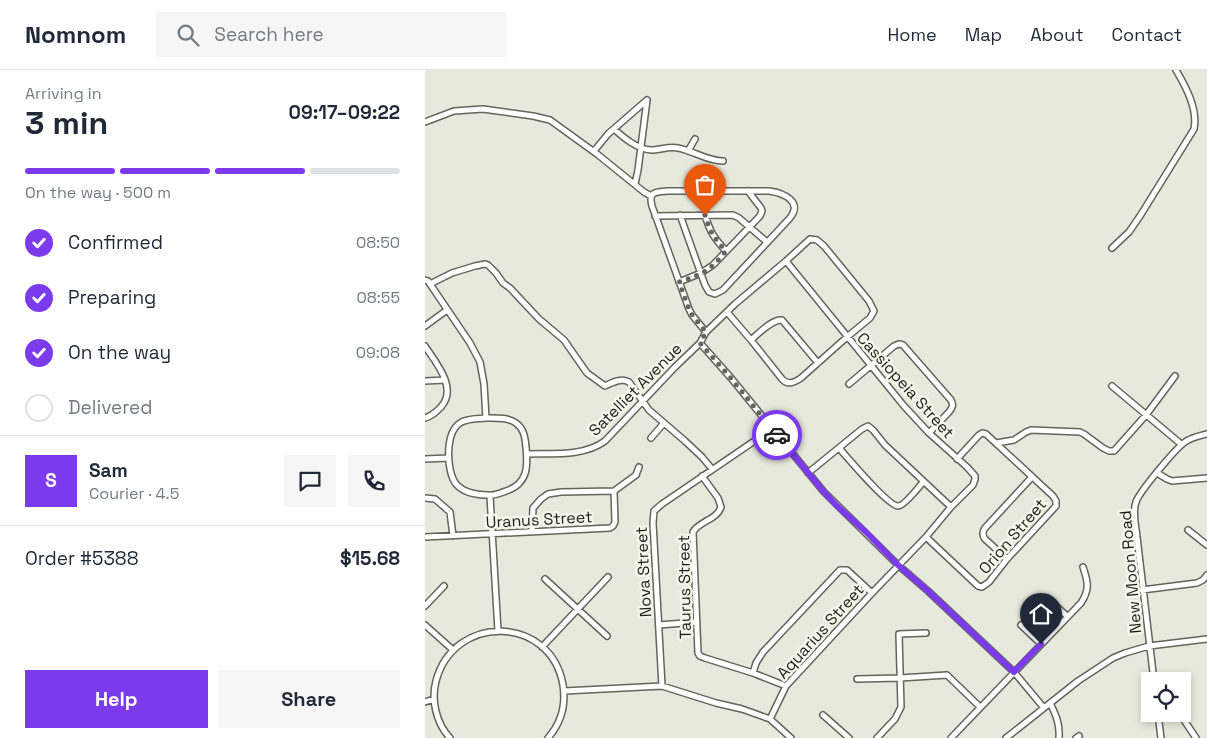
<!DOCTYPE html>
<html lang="en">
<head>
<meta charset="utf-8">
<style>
  body { margin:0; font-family:"Space Grotesk",sans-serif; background:#f6f6f7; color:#1f2937; height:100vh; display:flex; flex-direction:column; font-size:19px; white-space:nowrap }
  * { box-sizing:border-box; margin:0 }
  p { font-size:16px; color:#747a83 }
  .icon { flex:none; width:28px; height:28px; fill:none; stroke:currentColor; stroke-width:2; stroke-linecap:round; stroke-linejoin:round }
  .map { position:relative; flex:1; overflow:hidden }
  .sheet { display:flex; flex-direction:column; background:#fff; width:425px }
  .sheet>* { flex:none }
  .fabs { position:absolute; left:716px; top:602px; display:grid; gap:10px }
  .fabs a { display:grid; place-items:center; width:50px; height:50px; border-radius:0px; background:#fff; box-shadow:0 2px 8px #0003; font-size:25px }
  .pin { position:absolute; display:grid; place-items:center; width:42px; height:42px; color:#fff; margin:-51px -21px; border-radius:50% 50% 50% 0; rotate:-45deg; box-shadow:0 0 5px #0007 }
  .pin .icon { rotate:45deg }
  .courier { position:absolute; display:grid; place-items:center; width:50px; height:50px; margin:-25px; border:4px solid #7c3aed; border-radius:50%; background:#fff; color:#222; box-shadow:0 1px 6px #0007 }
  .overview em { font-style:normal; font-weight:800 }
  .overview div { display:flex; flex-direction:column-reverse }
  .overview { display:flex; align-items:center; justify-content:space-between; height:85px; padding:0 25px }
  h1 { font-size:32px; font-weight:800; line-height:38px }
  .bar { display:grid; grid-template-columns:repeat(4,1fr); gap:8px 5px; align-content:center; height:60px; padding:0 25px }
  .bar i { height:6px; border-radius:4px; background:#e0e1e3 }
  .bar .on { background:#7c3aed }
  .bar p { grid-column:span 4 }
  .line { display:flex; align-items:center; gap:12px; padding:0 25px; border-top:1px solid #e0e1e3 }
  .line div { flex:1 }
  .round { display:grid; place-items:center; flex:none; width:52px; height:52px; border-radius:0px; background:#f6f6f7 }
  ol { padding:0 25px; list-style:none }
  li { display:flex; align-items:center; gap:15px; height:55px }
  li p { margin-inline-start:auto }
  li .icon { padding:5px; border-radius:50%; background:#7c3aed; color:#fff; stroke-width:4 }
  li:last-child { color:#747a83 }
  li i { width:28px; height:28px; border:2px solid #e0e1e3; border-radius:50% }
  .action { display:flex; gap:10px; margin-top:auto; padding:10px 25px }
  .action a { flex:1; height:58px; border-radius:0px; background:#7c3aed; color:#fff; font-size:20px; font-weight:800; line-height:58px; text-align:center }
  .action a+a { background:#f6f6f7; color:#1f2937 }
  header { display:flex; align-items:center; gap:30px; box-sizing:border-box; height:70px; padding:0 25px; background:#fff; border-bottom:1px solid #e0e1e3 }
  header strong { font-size:24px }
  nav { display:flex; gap:28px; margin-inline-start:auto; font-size:18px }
  .search { width:350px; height:45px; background:#f6f6f7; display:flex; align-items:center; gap:12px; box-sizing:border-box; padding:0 18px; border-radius:0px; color:#747a83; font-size:19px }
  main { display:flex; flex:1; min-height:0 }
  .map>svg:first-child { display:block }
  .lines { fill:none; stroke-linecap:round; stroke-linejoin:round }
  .street-casing { stroke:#63645a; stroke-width:8 }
  .street { stroke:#fff; stroke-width:5 }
  .done { stroke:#64665e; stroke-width:5; stroke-dasharray:0 9 }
  .route { stroke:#7c3aed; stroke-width:6 }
  .labels { text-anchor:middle; stroke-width:5; stroke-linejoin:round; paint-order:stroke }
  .street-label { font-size:16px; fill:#1e1f1a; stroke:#f4f6ea }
</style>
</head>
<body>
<header>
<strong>Nomnom</strong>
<div class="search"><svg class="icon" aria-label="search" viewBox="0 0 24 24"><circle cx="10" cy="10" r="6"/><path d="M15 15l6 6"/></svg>Search here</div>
<nav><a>Home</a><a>Map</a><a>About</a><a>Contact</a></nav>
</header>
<main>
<section class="sheet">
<div class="overview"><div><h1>3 min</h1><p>Arriving in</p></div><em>09:17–09:22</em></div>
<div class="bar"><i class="on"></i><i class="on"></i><i class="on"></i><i></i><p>On the way · 500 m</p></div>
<ol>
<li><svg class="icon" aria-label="check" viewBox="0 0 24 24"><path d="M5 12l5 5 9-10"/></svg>Confirmed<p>08:50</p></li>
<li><svg class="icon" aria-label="check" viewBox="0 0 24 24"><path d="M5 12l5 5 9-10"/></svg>Preparing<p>08:55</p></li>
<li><svg class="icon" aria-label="check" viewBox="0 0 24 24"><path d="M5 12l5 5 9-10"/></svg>On the way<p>09:08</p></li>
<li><i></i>Delivered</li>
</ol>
<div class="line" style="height:90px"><b class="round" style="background:#7c3aed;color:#fff">S</b><div><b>Sam</b><p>Courier · 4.5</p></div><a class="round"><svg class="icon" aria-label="chat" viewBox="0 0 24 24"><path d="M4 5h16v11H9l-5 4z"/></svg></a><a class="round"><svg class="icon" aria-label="phone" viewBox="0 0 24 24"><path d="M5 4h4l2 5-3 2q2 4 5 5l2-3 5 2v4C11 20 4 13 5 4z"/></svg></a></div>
<div class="line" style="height:65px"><div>Order #5388</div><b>$15.68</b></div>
<div class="action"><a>Help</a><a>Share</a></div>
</section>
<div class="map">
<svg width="782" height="668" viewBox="0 0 782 668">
  <rect width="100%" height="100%" fill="#e7e9dd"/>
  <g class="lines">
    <defs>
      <path id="street" d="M0,52L29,41L58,39L108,46L125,50L172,84L219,122L226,126
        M189,59C199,68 212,79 226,80C235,80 244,76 253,78C269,81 282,91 298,91
        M169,81L183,64L222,30
        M263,81L270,69
        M210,114L213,100L222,30
        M255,145L280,215L284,222L290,224L298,220L364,149C379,132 359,123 344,121H243C231,122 223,121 227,136L264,239L267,245L281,262
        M280,145C285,162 289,168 301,181
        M230,146L308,145L314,148L342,172
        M687,178L704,162L715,146L769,59C773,39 761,17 751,0
        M0,210L3,211L45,273L55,292L59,314L61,348
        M254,212L276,203L288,195L335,146L337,141L336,138L323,121
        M5,214L27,203L50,196L60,194L63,195L71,203L78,213L85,218L114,249L139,270L162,303L180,316C188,312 196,308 204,312L224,340L260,371L277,387L287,399
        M0,256L22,240
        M326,270C333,264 347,249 357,250L393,293
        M275,273L306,308L399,422L473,495L503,521L589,602L619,638
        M0,276C11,293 33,318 16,337C11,342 7,346 0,348
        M0,311L20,310
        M424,314L469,276L474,274L478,275L526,330C529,335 527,338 524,342L504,363
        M687,316L756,374
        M61,348C71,348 82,347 91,353C99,359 100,367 101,377C103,396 103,414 81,421C76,423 69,426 63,425C52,425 39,423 31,414C21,401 20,363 35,353C42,348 53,349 61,348Z
        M226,368L239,353
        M571,373L589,370L601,362L606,360L655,362L659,364L678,378L684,381H689L721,345L750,306
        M414,378C422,387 463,436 473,436C479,436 494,417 498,412
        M102,384C127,383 158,387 180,371L250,297L275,273L281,262L310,234L361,191L385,169L392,170L399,176L444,231L449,241L445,248L422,267L376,308C370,312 363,316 357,309L326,270L302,242
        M0,389L23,388
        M383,403L437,359L443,356L448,360L460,375L526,437
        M732,403L742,409L747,411L782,408
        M277,406L293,428L296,437C292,450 274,451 268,462L273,583L275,586L280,588L328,603L361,616
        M189,421L211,405L214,397
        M65,426L73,561
        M0,428L10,429L25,442L28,466
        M763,460L782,475
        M107,461L108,438L116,429L123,424L136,422L189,421
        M0,467L185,458L188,456L190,452L189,421
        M501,467L553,516L557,517L564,512L582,489L631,436V431L628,426L561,364L557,363L554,365L532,389
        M582,489L560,469C557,465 557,462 560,458L607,407
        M120,509L182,566
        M717,520L772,513L778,510L782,505
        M622,528L642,546
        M0,536L19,516
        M0,555L28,580
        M234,555L272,552
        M596,555L616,574
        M117,577L183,507
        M328,603L331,593L338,582L415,500H422L447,523
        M432,609L475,608L522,605L555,637
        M729,611L712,467C711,456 707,443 711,432C714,422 751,378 760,372C767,367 774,366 782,364
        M237,616L228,453L229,441L237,434L347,359
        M139,621L237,616L291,633L317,639L345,649L366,668
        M0,632L9,629
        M625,633C631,645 635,654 634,668
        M733,644L736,668
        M755,644L771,668
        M398,645L424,668
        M345,649L361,616L447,523L501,467L526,437L548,415L550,409V406L542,397L504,363L479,336L361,191
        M25,668C11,653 6,630 11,611C29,543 126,545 138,615C141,634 136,653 123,668
        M452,668L470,649L476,637L474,564L501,563
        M526,668L656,533C665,519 663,512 658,497
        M581,668L653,611L688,588L700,583L724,576L782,569
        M651,668L654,666"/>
    </defs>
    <use href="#street" class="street-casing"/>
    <use href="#street" class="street"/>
  </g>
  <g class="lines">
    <path class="done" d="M280,145C285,162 289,168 301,181C297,186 292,192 287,196C278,204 266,208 254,212L264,239L267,245L281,262L275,273L306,308L352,365"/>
    <path class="route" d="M352,365L399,422L412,436L441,462L473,495L503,521L589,602L616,574"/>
  </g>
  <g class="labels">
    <g class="street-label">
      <text transform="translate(481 315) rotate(48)" y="6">Cassiopeia Street</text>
      <text transform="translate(210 319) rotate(-45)" y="6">Satelliet Avenue</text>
      <text transform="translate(114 449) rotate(-3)" y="6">Uranus Street</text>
      <text transform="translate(587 466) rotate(-49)" y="6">Orion Street</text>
      <text transform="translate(218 502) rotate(-93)" y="6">Nova Street</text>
      <text transform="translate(705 502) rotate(-95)" y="6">New Moon Road</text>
      <text transform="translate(259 517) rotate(-91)" y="6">Taurus Street</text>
      <text transform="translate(395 561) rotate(-48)" y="6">Aquarius Street</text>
    </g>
  </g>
</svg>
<div class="fabs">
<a><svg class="icon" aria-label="locate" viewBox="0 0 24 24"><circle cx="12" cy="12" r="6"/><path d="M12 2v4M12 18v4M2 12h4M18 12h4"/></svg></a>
</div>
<div class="pin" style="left:280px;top:145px;background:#ea580c"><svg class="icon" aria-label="bag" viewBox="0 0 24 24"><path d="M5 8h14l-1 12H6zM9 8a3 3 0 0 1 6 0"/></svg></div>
<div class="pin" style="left:616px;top:574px;background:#1f2937"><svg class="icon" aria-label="home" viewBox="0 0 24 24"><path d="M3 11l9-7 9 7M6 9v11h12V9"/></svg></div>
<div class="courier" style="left:352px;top:365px"><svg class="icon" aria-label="car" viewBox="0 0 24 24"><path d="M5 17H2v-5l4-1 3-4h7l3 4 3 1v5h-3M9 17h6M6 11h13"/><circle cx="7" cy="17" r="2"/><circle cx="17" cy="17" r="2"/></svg></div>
</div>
</main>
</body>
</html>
